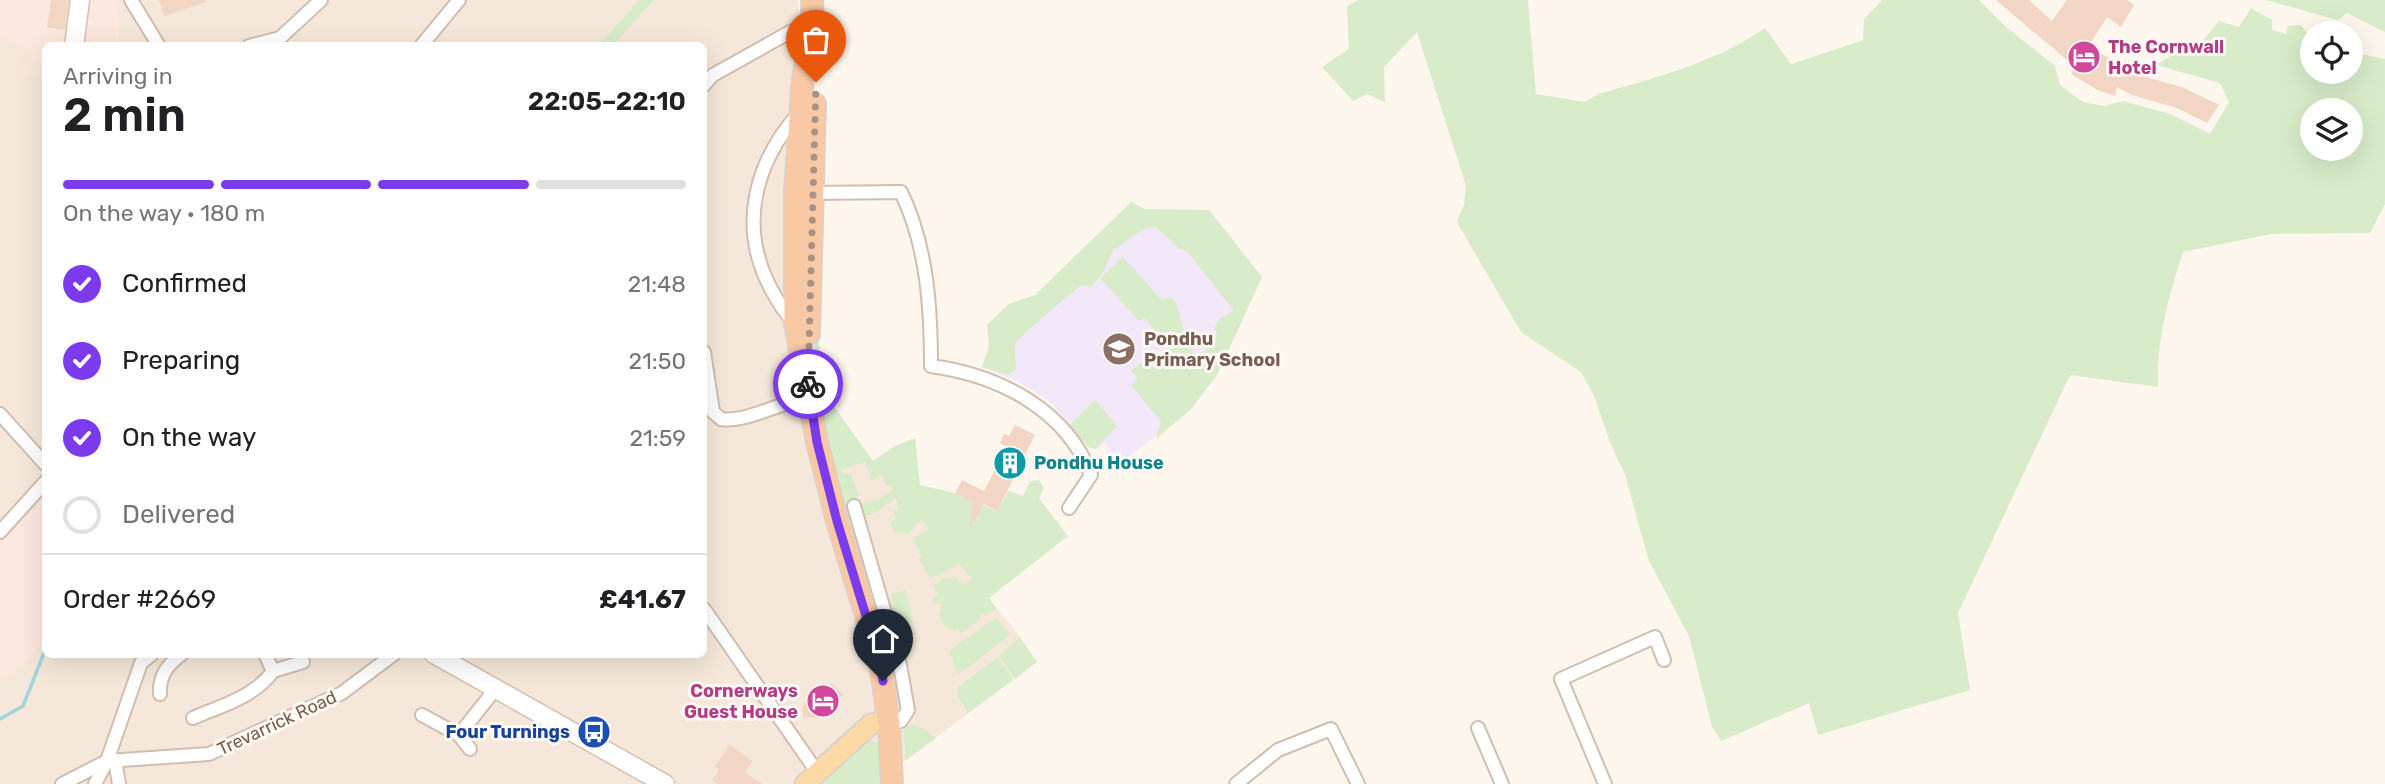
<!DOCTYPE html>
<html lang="en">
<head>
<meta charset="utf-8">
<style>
  body { margin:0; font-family:Rubik,sans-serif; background:#f6f6f6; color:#202124; height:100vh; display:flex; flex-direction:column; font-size:26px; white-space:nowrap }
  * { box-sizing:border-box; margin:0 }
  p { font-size:23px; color:#757577 }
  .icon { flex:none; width:38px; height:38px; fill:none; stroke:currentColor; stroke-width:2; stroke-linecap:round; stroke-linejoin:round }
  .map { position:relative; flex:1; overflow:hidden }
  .panel { position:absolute; left:42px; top:42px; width:665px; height:616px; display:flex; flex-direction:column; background:#fff; border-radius:10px; box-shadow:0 7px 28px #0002 }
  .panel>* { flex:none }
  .fabs { position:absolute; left:2300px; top:21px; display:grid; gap:14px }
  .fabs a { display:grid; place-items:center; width:63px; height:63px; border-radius:50%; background:#fff; box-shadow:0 7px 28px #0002; font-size:35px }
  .pin { position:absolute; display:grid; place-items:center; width:60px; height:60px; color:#fff; margin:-72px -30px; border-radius:50% 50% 50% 0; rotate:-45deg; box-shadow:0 0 7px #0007 }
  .pin .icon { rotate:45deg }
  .courier { position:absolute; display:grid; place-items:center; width:70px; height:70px; margin:-35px; border:5px solid #7c3aed; border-radius:50%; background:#fff; color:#222; box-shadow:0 2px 9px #0007 }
  .head em { font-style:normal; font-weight:600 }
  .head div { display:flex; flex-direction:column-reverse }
  .head { display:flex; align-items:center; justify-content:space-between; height:119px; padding:0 21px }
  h1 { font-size:46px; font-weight:600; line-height:52px }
  .bar { display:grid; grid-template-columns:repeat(4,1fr); gap:10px 7px; align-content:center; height:84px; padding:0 21px }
  .bar i { height:9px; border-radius:5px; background:#e0e0e0 }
  .bar .current { background:#7c3aed }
  .bar p { grid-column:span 4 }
  .line { display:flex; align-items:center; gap:18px; padding:0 21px; border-top:2px solid #e0e0e0 }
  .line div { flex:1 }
  ol { padding:0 21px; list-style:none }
  li { display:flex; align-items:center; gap:21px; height:77px }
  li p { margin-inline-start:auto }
  li .icon { padding:7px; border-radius:50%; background:#7c3aed; color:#fff; stroke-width:4 }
  li:last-child { color:#757577 }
  li i { width:38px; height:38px; border:4px solid #e0e0e0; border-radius:50% }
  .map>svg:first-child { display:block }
  .residential { fill:#f5e8da }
  .commercial { fill:#fde8e0 }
  .education { fill:#f3e8fa }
  .green { fill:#d8ecc9; fill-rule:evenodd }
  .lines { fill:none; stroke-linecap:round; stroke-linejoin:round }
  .stream { stroke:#a5d3da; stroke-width:3.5 }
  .building { fill:#f3d5c3 }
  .minor-casing { stroke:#d1beb0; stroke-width:16 }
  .secondary-casing { stroke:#d6c0b0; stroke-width:21 }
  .primary-casing { stroke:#dad1cd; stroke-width:23 }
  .trunk-casing { stroke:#dad1cd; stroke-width:24 }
  .minor { stroke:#fff; stroke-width:12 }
  .secondary { stroke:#fff; stroke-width:18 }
  .primary { stroke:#fbd9a5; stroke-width:19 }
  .trunk { stroke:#f9c8a4; stroke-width:21 }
  .done { stroke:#a89285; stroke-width:7; stroke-dasharray:0 12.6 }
  .route { stroke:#7c3aed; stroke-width:9 }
  .labels { text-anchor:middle; stroke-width:6; stroke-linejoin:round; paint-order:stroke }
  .hotel-label { font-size:18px; font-weight:bold; fill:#b23c85; stroke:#fffaf3; text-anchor:start }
  .education-label { font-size:18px; font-weight:bold; fill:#785e54; stroke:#fffaf3; text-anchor:start }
  .culture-label { font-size:18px; font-weight:bold; fill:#0d838f; stroke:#fffaf3; text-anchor:start }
  .street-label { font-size:18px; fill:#7a5c4d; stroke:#fffaf3 }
  .transit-label { font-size:18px; font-weight:bold; fill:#164399; stroke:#fffaf3; text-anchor:end }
</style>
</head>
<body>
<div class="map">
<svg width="2385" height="784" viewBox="0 0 2385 784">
  <rect width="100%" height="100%" fill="#fdf6ec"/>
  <path class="residential" d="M115,0H798L822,390L873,461L1014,629L1037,662L903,762L902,784H0V33L31,53L22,73L45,78L46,654H704V46L117,45L119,25Z"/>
  <path class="commercial" d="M0,0H115L119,25L117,45L46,46L45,78L22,73L31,53L0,33Z
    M45,498V642L6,679L0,672V542Z"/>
  <path class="education" d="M1145,209L1209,210L1262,277L1217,375L1191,409L1119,464L1104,443L1096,449L1088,447L1052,403L1017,381L993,372L1021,328Z"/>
  <path class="green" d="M639,0H654L613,45H599Z
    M1358,0H1528L1536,94L1585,102L1599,94C1654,78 1717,62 1765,28L1791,64L1863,40L1864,19L1882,0H1979L2005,26L2055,66L2060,85L2083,102L2104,106L2123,101L2170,114L2210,134L2229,102L2220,83L2156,65L2176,53L2195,51L2219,21L2239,27L2251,8L2272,20V30L2286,34L2288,26L2301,25L2312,39V72H2350V58L2356,53L2385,59V204L2370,233L2271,234L2183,252C2169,295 2156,342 2158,387L2070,375L1958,613L1970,690L1818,735L1809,703L1721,741L1712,727L1689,636L1649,561L1625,475L1610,442L1594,396L1581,372L1521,332L1459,226L1457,221L1464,205L1466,186L1417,32L1384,67L1385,102L1367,94L1353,101L1322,67L1349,49L1347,6ZM2312,110H2350V149H2312Z
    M2266,0H2385V32L2347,13L2338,20Z
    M1131,202L1145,209L1209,210L1262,277L1217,375L1191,409L1156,439L1161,421L1131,385L1138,379L1131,371L1146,359L1154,368L1170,355L1173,361L1177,358L1144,317L1139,321L1100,278L1123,257L1162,300L1170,297L1175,301L1189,346L1205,365L1204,353L1217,335L1214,328L1220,318L1234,311L1187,251L1179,249L1156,227C1137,228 1130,242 1114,249L1103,272L1092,287L1081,285L1026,332L1015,345L1016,370L1008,375L982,367L989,346L987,325L1009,304L1035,295Z
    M814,267L822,390L873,461L895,446L915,438L920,485L955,493L997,511L1008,491L1023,496L1030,481L1039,480L1044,488L1039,498L1068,536L989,598L997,609L985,616L983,613L979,615L981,619L961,633L958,629L955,631L943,625L939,616L942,606L940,603L935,604L932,598L938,595L933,586L944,578L955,577L963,584L972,579L960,565L930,578L919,559L922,558L912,539L929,529L921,519L907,535L902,532L896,535L890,522L897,518L893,511L898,509L896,498L875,513L864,516L860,504L881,497L894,489L890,485L887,487L881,475L872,480L865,462L841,470L842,474L851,473L858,494L857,498L847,502L877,607L875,608L850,524H847L822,425L815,363Z
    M1095,400L1117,426L1096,449L1088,447L1070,425Z
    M905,590L913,618L899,627L890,595Z
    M996,617L1010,635L958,675L949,651Z
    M1020,637L1037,662L1015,679L999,656Z
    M998,657L1013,680L968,713L957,695L958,687Z
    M911,724L921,727L936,738L906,760L903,730Z
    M866,739L879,743L883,751V784H814Z"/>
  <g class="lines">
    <path class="stream" d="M0,719L23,706L46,648"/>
  </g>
  <path class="building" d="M51,0H69L65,30L47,27Z
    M159,0H206V2L164,16Z
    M1996,0H2029L2052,21L2067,0H2127L2134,5L2121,27L2107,17L2088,47L2146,77L2184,88L2219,105L2207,123L2177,108L2132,95L2117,87L2115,96L2097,90L2071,74L2074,66Z
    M1015,425L1035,435L997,511L983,504L971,527L969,526L973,503L955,493L962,480L984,491L1007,447L1000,443L1004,434L1009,436Z
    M829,684H833L843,695L827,709V718L803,717V705Z
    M730,745L753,761L745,772L762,784H718L712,780L719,770L715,766Z"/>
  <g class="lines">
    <defs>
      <path id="minor" d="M131,0L159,46
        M249,46L280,38L321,0
        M421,46L459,0
        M704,85L713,75L790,32L812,28
        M812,193L901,192C927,246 931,307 931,366C998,375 1066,409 1091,475L1069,508
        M795,323C783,312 775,297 768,283C739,223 756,161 799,113
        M704,352L713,412L721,419C746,423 782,401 809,398
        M0,414L46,465
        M854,506L900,665L908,710L901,721L889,725
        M0,532L46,481
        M704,609L817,772
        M265,654L273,671L303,662
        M160,694C159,676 167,665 182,654
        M422,715L459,735L497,687
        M193,718C220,706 255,697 273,671
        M1478,728L1502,784
        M459,735L470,749
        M115,760L119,784
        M62,784L107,761L141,663L152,654
        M95,784L107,761L209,754L342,693L394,654
        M1236,784L1278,750L1331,729L1358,784
        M1605,784L1561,679L1655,637L1664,660"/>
      <path id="secondary" d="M74,46L80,0
        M434,654L665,784"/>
      <path id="primary" d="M805,784L871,724L889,720"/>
      <path id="trunk" d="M812,0L813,47
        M812,33L803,78L795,192V323L817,442L837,521L880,662L889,725L892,784
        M809,334L815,104"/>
    </defs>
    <use href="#minor" class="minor-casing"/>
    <use href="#secondary" class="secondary-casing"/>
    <use href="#primary" class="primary-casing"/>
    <use href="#trunk" class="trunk-casing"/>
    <use href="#minor" class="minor"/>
    <use href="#secondary" class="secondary"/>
    <use href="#primary" class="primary"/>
    <use href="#trunk" class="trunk"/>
  </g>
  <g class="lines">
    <path class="done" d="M808,384L816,82"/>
    <path class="route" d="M808,384L817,442L837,521L880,662L883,681"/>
  </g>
  <defs>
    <symbol id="hotel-disc" viewBox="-11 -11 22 22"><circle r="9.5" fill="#d1479c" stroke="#fffaf3"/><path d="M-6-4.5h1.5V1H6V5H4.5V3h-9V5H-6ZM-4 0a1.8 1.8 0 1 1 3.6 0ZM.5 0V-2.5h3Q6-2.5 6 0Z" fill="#fff"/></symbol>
    <symbol id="school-disc" viewBox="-11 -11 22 22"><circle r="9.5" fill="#8d6e63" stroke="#fffaf3"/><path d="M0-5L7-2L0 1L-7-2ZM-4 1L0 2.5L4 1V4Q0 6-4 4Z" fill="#fff"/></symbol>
    <symbol id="building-disc" viewBox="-11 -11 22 22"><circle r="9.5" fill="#0f9aa8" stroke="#fffaf3"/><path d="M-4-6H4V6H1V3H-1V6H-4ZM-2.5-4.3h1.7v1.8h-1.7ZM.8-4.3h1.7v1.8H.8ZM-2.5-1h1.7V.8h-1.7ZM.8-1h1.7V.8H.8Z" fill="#fff"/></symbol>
    <symbol id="bus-disc" viewBox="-11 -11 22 22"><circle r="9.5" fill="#1a4fb4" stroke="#fffaf3"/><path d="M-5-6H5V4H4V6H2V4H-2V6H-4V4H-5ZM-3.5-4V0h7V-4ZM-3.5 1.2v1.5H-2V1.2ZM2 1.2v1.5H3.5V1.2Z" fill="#fff"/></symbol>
  </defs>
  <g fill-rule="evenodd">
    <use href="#hotel-disc" x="2065" y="38" width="38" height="38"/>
    <use href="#school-disc" x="1100" y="330" width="38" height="38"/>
    <use href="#building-disc" x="991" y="444" width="38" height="38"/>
    <use href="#hotel-disc" x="804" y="682" width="38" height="38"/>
    <use href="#bus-disc" x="575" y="713" width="38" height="38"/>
  </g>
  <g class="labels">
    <g class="hotel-label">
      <text x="2108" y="53">The Cornwall<tspan x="2108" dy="21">Hotel</tspan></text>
      <text x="798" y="697" text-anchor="end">Cornerways<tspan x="798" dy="21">Guest House</tspan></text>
    </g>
    <g class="education-label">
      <text x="1144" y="345">Pondhu<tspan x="1144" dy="21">Primary School</tspan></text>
    </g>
    <g class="culture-label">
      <text x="1034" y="469">Pondhu House</text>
    </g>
    <g class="street-label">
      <text transform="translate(277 723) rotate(-25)" y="6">Trevarrick Road</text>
    </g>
    <g class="transit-label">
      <text x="570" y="738">Four Turnings</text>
    </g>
  </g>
</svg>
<div class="fabs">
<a><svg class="icon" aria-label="locate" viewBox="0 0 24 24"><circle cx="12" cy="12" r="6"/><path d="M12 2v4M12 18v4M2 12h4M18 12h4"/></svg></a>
<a><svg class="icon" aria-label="layers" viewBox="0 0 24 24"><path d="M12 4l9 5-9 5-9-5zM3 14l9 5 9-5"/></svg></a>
</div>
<div class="pin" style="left:816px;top:82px;background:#ea580c"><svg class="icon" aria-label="bag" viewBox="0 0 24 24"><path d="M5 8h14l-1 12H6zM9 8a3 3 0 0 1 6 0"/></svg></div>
<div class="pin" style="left:883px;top:681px;background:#1f2937"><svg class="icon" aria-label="home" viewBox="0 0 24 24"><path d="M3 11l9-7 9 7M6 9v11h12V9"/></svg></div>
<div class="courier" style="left:808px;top:384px"><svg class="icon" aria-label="bike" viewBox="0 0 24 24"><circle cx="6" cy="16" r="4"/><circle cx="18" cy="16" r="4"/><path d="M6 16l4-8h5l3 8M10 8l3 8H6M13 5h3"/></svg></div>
<section class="panel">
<div class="head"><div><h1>2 min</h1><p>Arriving in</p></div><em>22:05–22:10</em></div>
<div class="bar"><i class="current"></i><i class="current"></i><i class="current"></i><i></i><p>On the way · 180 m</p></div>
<ol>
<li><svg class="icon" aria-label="check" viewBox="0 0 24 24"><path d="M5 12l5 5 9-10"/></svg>Confirmed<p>21:48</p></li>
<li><svg class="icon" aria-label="check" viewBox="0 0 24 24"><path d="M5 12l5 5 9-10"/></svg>Preparing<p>21:50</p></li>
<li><svg class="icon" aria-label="check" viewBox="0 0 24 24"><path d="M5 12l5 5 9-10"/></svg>On the way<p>21:59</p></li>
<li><i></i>Delivered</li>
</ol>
<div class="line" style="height:91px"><div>Order #2669</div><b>£41.67</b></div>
</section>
</div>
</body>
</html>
